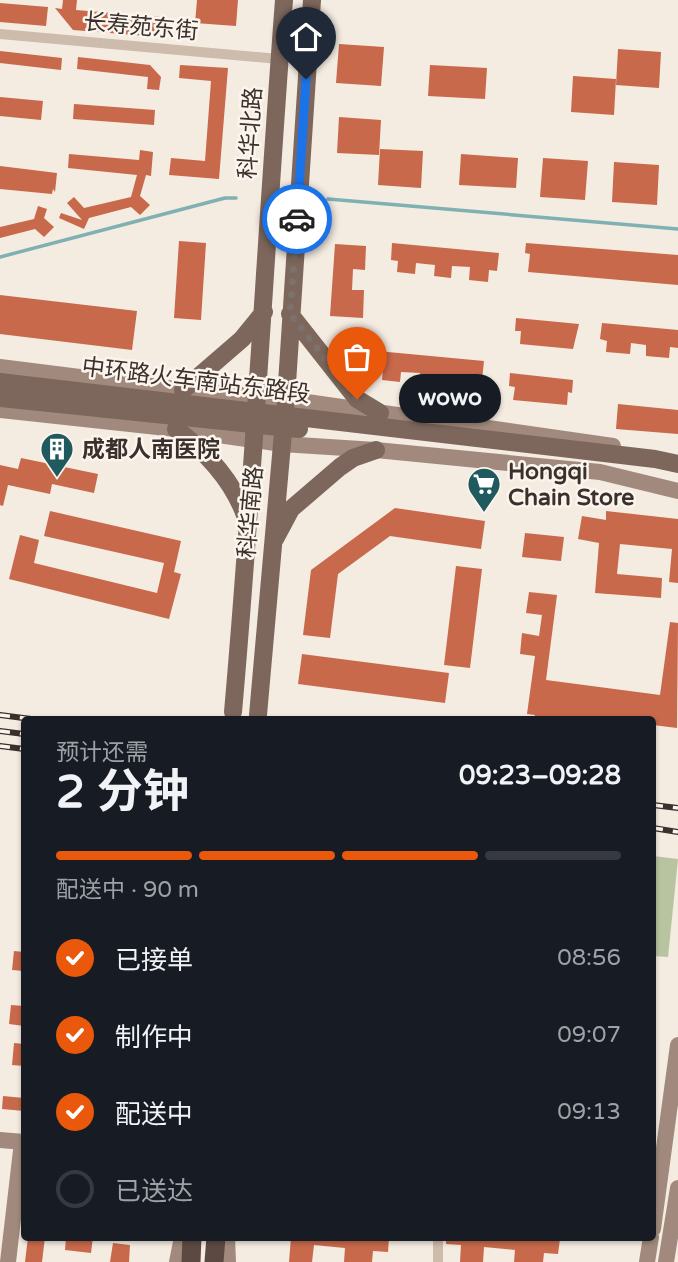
<!DOCTYPE html>
<html lang="zh">
<head>
<meta charset="utf-8">
<style>
  body { margin:0; font-family:"Varela Round","Noto Sans SC",sans-serif; background:#20242c; color:#f1f3f6; height:100vh; display:flex; flex-direction:column; font-size:26px; white-space:nowrap }
  * { box-sizing:border-box; margin:0 }
  p { font-size:23px; color:#9ea1a6 }
  .icon { flex:none; width:38px; height:38px; fill:none; stroke:currentColor; stroke-width:2; stroke-linecap:round; stroke-linejoin:round }
  .map { position:relative; flex:1; overflow:hidden }
  .drawer { position:absolute; left:21px; top:716px; width:635px; height:525px; display:flex; flex-direction:column; background:#171b24; border-radius:7px; box-shadow:0 2px 5px #0004 }
  .drawer>* { flex:none }
  .pin { position:absolute; display:grid; place-items:center; width:60px; height:60px; color:#fff; margin:-72px -30px; border-radius:50% 50% 50% 0; rotate:-45deg; box-shadow:0 0 7px #0007 }
  .pin .icon { rotate:45deg }
  .courier { position:absolute; display:grid; place-items:center; width:70px; height:70px; margin:-35px; border:5px solid #1a73e8; border-radius:50%; background:#fff; color:#222; box-shadow:0 2px 9px #0007 }
  .bubble { position:absolute; height:49px; border-radius:24px; background:#171b24; box-shadow:0 2px 5px #0004; font-size:23px; font-weight:700; line-height:49px; text-align:center }
  .summary em { font-style:normal; font-weight:700 }
  .summary div { display:flex; flex-direction:column-reverse }
  .summary { display:flex; align-items:center; justify-content:space-between; height:119px; padding:0 35px }
  h1 { font-size:46px; font-weight:700; line-height:52px }
  .bar { display:grid; grid-template-columns:repeat(4,1fr); gap:10px 7px; align-content:center; height:84px; padding:0 35px }
  .bar i { height:9px; border-radius:5px; background:#363941 }
  .bar .on { background:#ea580c }
  .bar p { grid-column:span 4 }
  ol { padding:0 35px; list-style:none }
  li { display:flex; align-items:center; gap:21px; height:77px }
  li p { margin-inline-start:auto }
  li .icon { padding:7px; border-radius:50%; background:#ea580c; color:#fff; stroke-width:4 }
  li:last-child { color:#9ea1a6 }
  li i { width:38px; height:38px; border:4px solid #363941; border-radius:50% }
  .map>svg:first-child { display:block }
  .green { fill:#b8c4a0 }
  .lines { fill:none; stroke-linecap:round; stroke-linejoin:round }
  .stream { stroke:#7fb0b2; stroke-width:3.5 }
  .building { fill:#c8694b }
  .street { stroke:#cdbbac; stroke-width:10 }
  .secondary { stroke:#a18a7d; stroke-width:16 }
  .primary { stroke:#7d675c; stroke-width:18 }
  .highway { stroke:#5c4a42; stroke-width:19 }
  .rail-casing { stroke:#3b302b; stroke-width:6 }
  .rail { stroke:#fbf5ee; stroke-width:3.5; stroke-dasharray:10; stroke-linecap:butt }
  .primary-bridge { stroke:#7d675c; stroke-width:18 }
  .done { stroke:#7c716b; stroke-width:7; stroke-dasharray:0 12.6 }
  .route { stroke:#1a73e8; stroke-width:9 }
  .labels { text-anchor:middle; stroke-width:5; stroke-linejoin:round; paint-order:stroke }
  .street-label { font-size:23px; fill:#3b302b; stroke:#fbf5ee }
  .poi-label { font-size:23px; font-weight:bold; fill:#3b302b; stroke:#fbf5ee; text-anchor:start }
</style>
</head>
<body>
<div class="map">
<svg width="678" height="1262" viewBox="0 0 678 1262">
  <rect width="100%" height="100%" fill="#f4ebe1"/>
  <path class="green" d="M653,856L678,859L668,957L653,956Z"/>
  <g class="lines">
    <path class="stream" d="M328,199L678,229
      M0,257L225,198H236"/>
  </g>
  <path class="building" d="M63,0H77L76,10L161,17L159,37L73,30L55,8L62,9Z
    M197,0H238L236,26L195,23Z
    M0,3L48,7L46,26L0,22Z
    M339,44L384,47L381,86L336,83Z
    M618,49L661,52L659,88L616,85Z
    M0,51L62,58L61,70L0,63Z
    M78,57L150,65L161,77L159,90L147,89L148,77L77,69Z
    M180,65L228,68L219,179L169,175L171,158L205,161L211,81L179,78Z
    M430,65L487,68L485,99L428,96Z
    M573,76L616,79L614,115L571,112Z
    M0,97L43,101L41,120L0,116Z
    M74,104L155,110L154,125L73,119Z
    M339,117L381,120L379,155L337,153Z
    M380,149L423,151L421,188L378,185Z
    M140,150L153,152L151,176L146,175L140,196L150,205L140,215L131,207L89,218L84,229L59,218L61,213L82,220L67,203L74,197L84,208L131,197L137,175L68,168L69,154L139,160Z
    M461,154L518,158L516,188L459,185Z
    M543,158L588,161L585,200L540,197Z
    M614,162L659,165L657,205L612,202Z
    M0,166L57,173L55,192L53,189L52,194L0,189Z
    M38,206L47,209L44,218L54,227L44,237L35,229L0,238V227L34,219Z
    M179,241L206,243L201,320L174,318Z
    M392,243L499,253L497,271L489,270L488,282L469,280L470,267L452,266L451,278L434,276L435,265L416,263L415,274L397,272L398,261L391,260Z
    M526,243L678,255V285L528,272L530,254L525,253Z
    M335,244L366,246L365,270L353,269L352,290H364L363,318L330,316Z
    M0,295L137,311L132,350L0,334Z
    M516,318L579,324L573,349L520,344L521,331H515Z
    M602,323L678,330V348L670,347L669,358L646,356V345L631,343L630,354L606,352L607,341L600,339Z
    M377,351L484,361L482,380L474,379L473,390L454,389L455,376L437,374L436,386L419,385L420,373L401,372L400,382L382,380L383,369L376,368Z
    M510,373L573,380L572,393L568,392L567,405L513,400L515,387L509,386Z
    M618,404L678,410V434L616,429Z
    M21,458L98,474L94,493L52,484L50,494L8,485L3,506L0,505V465L18,469Z
    M395,508L485,521L481,549L390,536L338,574L330,638L303,635L311,570Z
    M50,511L181,541L174,572L181,574L169,619L9,579L20,535L39,540L34,563L157,593L164,563L44,536Z
    M606,511L678,519V583L669,582L672,549L620,544L617,574L662,578L661,598L595,593L599,543L578,539L582,516L606,520Z
    M525,533L564,537L561,561L522,557Z
    M456,566L482,569L470,668L444,665Z
    M529,592L557,595L546,680L660,695L670,622L678,623L677,728L653,725V719H534L535,715L527,714L535,656L520,654L522,633L539,636L542,615L526,613Z
    M302,654L449,673L445,703L298,684Z
    M14,951L24,952V971L12,970Z
    M11,1005L24,1006V1026L9,1024Z
    M14,1043L24,1044V1066L12,1065Z
    M3,1096L24,1098V1111L2,1109Z
    M28,1237H45L42,1262H25Z
    M66,1237H93L91,1253L65,1250Z
    M291,1237H389L388,1252L373,1251L372,1262H344L345,1248L314,1245L312,1262H289Z
    M446,1237H542L560,1239L558,1254L544,1253L543,1262H514L515,1250L484,1247L483,1262H460L461,1245L446,1244Z
    M113,1243L130,1245L129,1262H110Z"/>
  <g class="lines">
    <path class="street" d="M0,34L279,59
      M438,1262V1237"/>
    <path class="secondary" d="M0,367L183,390L286,399L613,446
      M0,410L176,429L282,444L376,450L600,472L678,491
      M0,1140L24,1142
      M653,1229L678,1045
      M227,1237L228,1262
      M8,1262L22,1142
      M177,1262L182,1237
      M647,1262L651,1237
      M666,1262L678,1188"/>
    <path class="primary" d="M290,314L357,399L380,413
      M183,390L242,339L264,312
      M176,429C206,452 234,482 246,518
      M275,539L291,509L340,467L353,458L376,450
      M233,712C254,475 266,237 284,0
      M258,715L286,399L312,0"/>
    <path class="highway" d="M191,1262L192,1237
      M214,1262L216,1237"/>
    <defs>
      <path id="rail" d="M0,715L31,719
        M0,731L24,734
        M0,746L24,749
        M653,805L678,808
        M653,828L678,832"/>
    </defs>
    <use href="#rail" class="rail-casing"/>
    <use href="#rail" class="rail"/>
    <path class="primary-bridge" d="M0,382L655,459L678,464
      M0,398L299,429"/>
  </g>
  <g class="lines">
    <path class="done" d="M297,219L290,314L357,399"/>
    <path class="route" d="M297,219L306,79"/>
  </g>
  <defs>
    <symbol id="building-pin" viewBox="-11 -11 22 30"><path d="M0 17L-7.5 6A9.5 9.5 0 1 1 7.5 6Z" fill="#1f5a5e" stroke="#fbf5ee"/><path d="M-4-6H4V6H1V3H-1V6H-4ZM-2.5-4.3h1.7v1.8h-1.7ZM.8-4.3h1.7v1.8H.8ZM-2.5-1h1.7V.8h-1.7ZM.8-1h1.7V.8H.8Z" fill="#fff"/></symbol>
    <symbol id="supermarket-pin" viewBox="-11 -11 22 30"><path d="M0 17L-7.5 6A9.5 9.5 0 1 1 7.5 6Z" fill="#1f5a5e" stroke="#fbf5ee"/><path d="M-6-5.5h2.5l.6 2H6L4.5 2H-2.5L-4.4-4H-6ZM-1.5 3.2a1.3 1.3 0 1 0 .1 0ZM3 3.2a1.3 1.3 0 1 0 .1 0Z" fill="#fff"/></symbol>
  </defs>
  <g fill-rule="evenodd">
    <use href="#building-pin" x="38" y="430" width="38" height="52"/>
    <use href="#supermarket-pin" x="465" y="465" width="38" height="52"/>
  </g>
  <g class="labels">
    <g class="street-label">
      <text transform="translate(141 26) rotate(5)" y="8">长寿苑东街</text>
      <text transform="translate(250 133) rotate(-86)" y="8">科华北路</text>
      <text transform="translate(196 380) rotate(7)" y="8">中环路火车南站东路段</text>
      <text transform="translate(250 512) rotate(-85)" y="8">科华南路</text>
    </g>
    <g class="poi-label">
      <text x="82" y="457">成都人南医院</text>
      <text x="508" y="479">Hongqi<tspan x="508" dy="26">Chain Store</tspan></text>
    </g>
  </g>
</svg>
<div class="pin" style="left:357px;top:399px;background:#ea580c"><svg class="icon" aria-label="bag" viewBox="0 0 24 24"><path d="M5 8h14l-1 12H6zM9 8a3 3 0 0 1 6 0"/></svg></div>
<div class="pin" style="left:306px;top:79px;background:#1f2937"><svg class="icon" aria-label="home" viewBox="0 0 24 24"><path d="M3 11l9-7 9 7M6 9v11h12V9"/></svg></div>
<div class="courier" style="left:297px;top:219px"><svg class="icon" aria-label="car" viewBox="0 0 24 24"><path d="M5 17H2v-5l4-1 3-4h7l3 4 3 1v5h-3M9 17h6M6 11h13"/><circle cx="7" cy="17" r="2"/><circle cx="17" cy="17" r="2"/></svg></div>
<div class="bubble" style="left:399px;top:374px;width:102px">wowo</div>
<section class="drawer">
<div class="summary"><div><h1>2 分钟</h1><p>预计还需</p></div><em>09:23–09:28</em></div>
<div class="bar"><i class="on"></i><i class="on"></i><i class="on"></i><i></i><p>配送中 · 90 m</p></div>
<ol>
<li><svg class="icon" aria-label="check" viewBox="0 0 24 24"><path d="M5 12l5 5 9-10"/></svg>已接单<p>08:56</p></li>
<li><svg class="icon" aria-label="check" viewBox="0 0 24 24"><path d="M5 12l5 5 9-10"/></svg>制作中<p>09:07</p></li>
<li><svg class="icon" aria-label="check" viewBox="0 0 24 24"><path d="M5 12l5 5 9-10"/></svg>配送中<p>09:13</p></li>
<li><i></i>已送达</li>
</ol>
</section>
</div>
</body>
</html>
